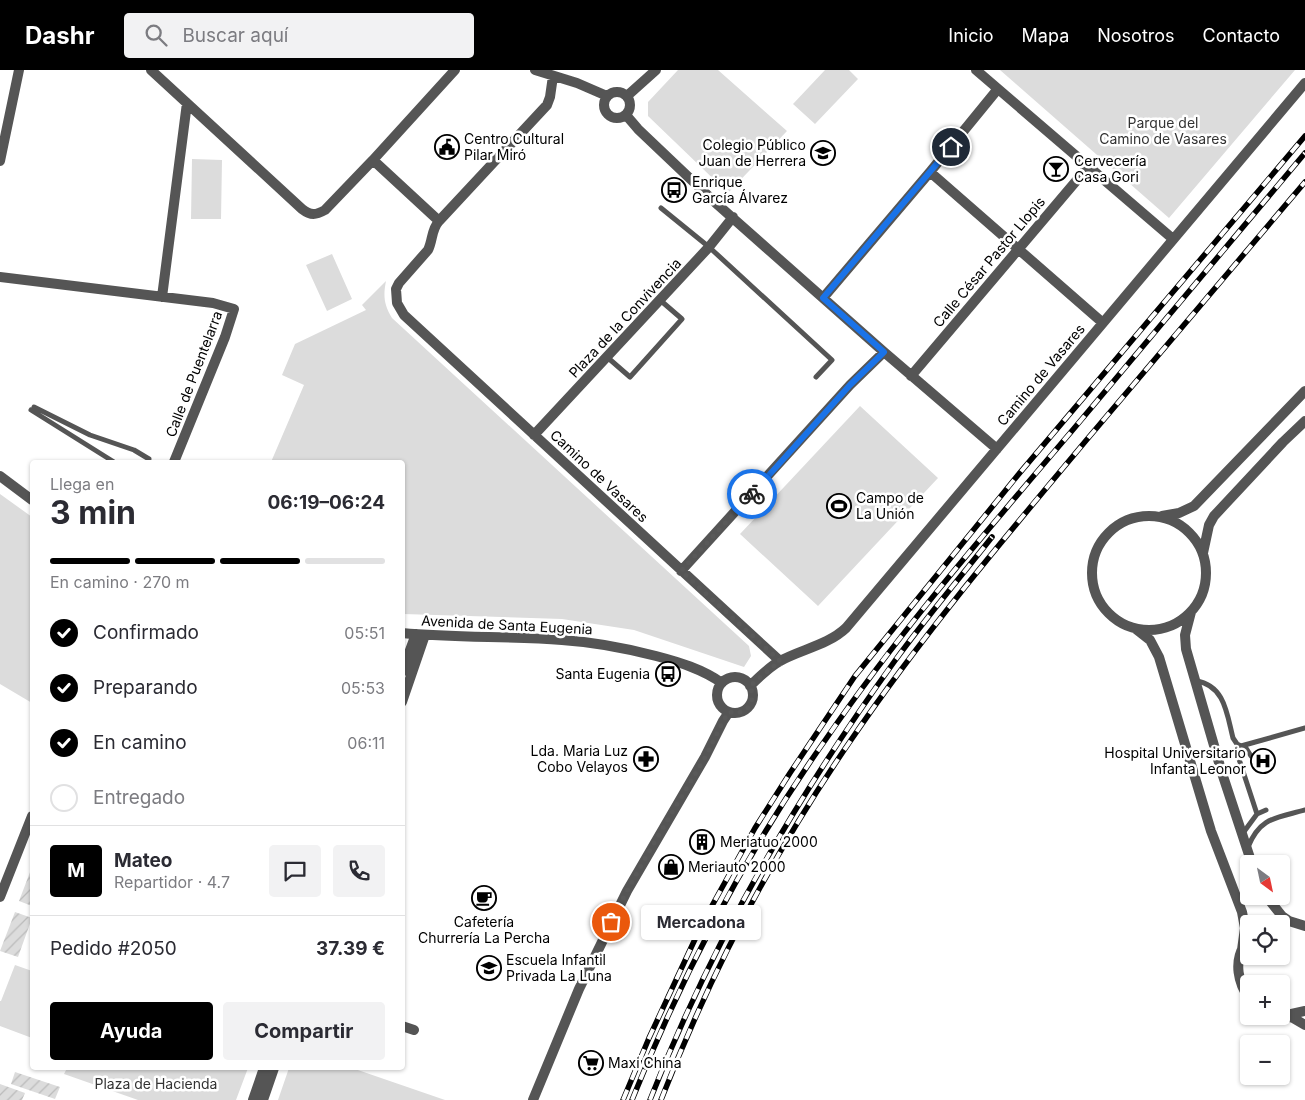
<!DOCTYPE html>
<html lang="es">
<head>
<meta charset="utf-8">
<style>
  body { margin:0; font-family:Inter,sans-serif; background:#f2f2f3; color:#2b2b33; height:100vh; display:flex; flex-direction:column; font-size:19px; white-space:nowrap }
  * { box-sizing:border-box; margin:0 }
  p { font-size:16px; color:#7c7c81 }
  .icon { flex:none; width:28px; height:28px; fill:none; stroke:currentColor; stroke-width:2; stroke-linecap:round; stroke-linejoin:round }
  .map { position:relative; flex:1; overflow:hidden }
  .sheet { position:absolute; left:30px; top:390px; width:375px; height:610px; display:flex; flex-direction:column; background:#fff; border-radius:5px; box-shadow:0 1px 4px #0004 }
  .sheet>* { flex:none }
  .needle { width:32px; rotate:147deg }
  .controls { position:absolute; left:1240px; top:785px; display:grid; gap:10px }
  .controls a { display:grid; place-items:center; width:50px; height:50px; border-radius:5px; background:#fff; box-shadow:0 1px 4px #0004; font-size:25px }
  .pin { position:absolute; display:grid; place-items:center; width:42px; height:42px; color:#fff; margin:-21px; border:2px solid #fff; border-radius:50%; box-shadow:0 1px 5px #0007 }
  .courier { position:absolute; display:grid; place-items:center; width:50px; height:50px; margin:-25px; border:4px solid #1a73e8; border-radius:50%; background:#fff; color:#222; box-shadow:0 1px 6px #0007 }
  .bubble { position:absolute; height:35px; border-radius:5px; background:#fff; box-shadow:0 1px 4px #0004; font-size:16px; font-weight:700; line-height:35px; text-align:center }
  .summary em { font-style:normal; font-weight:700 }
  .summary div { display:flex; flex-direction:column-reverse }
  .summary { display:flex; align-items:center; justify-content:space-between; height:85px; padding:0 20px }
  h1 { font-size:32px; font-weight:700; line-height:38px }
  .bar { display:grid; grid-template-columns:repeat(4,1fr); gap:8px 5px; align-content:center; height:60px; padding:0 20px }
  .bar i { height:6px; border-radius:4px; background:#e1e1e2 }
  .bar .on { background:#000 }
  .bar p { grid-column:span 4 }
  .line { display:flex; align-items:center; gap:12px; padding:0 20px; border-top:1px solid #e1e1e2 }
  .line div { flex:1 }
  .round { display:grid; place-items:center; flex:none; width:52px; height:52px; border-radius:5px; background:#f2f2f3 }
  ol { padding:0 20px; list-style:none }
  li { display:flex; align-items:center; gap:15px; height:55px }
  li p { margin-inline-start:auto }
  li .icon { padding:5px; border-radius:50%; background:#000; color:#fff; stroke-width:4 }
  li:last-child { color:#7c7c81 }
  li i { width:28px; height:28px; border:2px solid #e1e1e2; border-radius:50% }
  .cta { display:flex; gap:10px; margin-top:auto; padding:10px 20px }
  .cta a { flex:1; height:58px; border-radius:5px; background:#000; color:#fff; font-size:20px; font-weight:700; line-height:58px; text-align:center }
  .cta a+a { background:#f2f2f3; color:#2b2b33 }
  header { display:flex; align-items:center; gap:30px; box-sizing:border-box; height:70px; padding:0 25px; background:#000; color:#fff }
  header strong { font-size:24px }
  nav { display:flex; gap:28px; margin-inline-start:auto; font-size:18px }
  .search { width:350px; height:45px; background:#f2f2f3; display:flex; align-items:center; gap:12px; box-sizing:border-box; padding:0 18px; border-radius:5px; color:#7c7c81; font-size:19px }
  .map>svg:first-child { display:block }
  .green { fill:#dcdcdc }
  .garden { fill:url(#garden-furrows) }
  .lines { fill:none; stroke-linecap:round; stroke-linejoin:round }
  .lane { stroke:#555; stroke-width:5 }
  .street { stroke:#555; stroke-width:10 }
  .rail-casing { stroke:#000; stroke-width:5.5 }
  .rail { stroke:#fff; stroke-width:4; stroke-dasharray:11; stroke-linecap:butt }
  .done { stroke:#595959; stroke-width:5; stroke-dasharray:0 9 }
  .route { stroke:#1a73e8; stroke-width:6 }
  .labels { text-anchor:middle; stroke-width:5; stroke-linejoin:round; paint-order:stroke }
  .park-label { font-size:14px; fill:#333; stroke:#fff }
  .poi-label { font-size:14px; fill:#000; stroke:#fff; text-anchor:start }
  .street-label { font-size:14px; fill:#000; stroke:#fff }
</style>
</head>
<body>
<header>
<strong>Dashr</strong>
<div class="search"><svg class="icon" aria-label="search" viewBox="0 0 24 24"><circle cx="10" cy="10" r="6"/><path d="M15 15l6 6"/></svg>Buscar aquí</div>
<nav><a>Inicio</a><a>Mapa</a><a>Nosotros</a><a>Contacto</a></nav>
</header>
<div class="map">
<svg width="1305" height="1030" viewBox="0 0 1305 1030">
  <defs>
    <pattern id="garden-furrows" width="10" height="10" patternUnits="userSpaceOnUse" patternTransform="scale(1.25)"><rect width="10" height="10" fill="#dcdcdc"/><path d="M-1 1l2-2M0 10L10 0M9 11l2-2" fill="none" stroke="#bbb"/></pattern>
  </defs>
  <rect width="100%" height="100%" fill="#fff"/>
  <path class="green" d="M678,0H718L787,61L728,123L648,46V32Z
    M825,0H849L858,9L815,54L793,34Z
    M1000,0H1295L1169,148Z
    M192,89L222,90L221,149H191Z
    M332,184L352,229L327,241L306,195Z
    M386,211C383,226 384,235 392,248L749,576L751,586L744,597L634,560L562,549L403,544L402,392H271L304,315L282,305L295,274L366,240L362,235Z
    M860,336L938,408L818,536L740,464Z
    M0,424L32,447V633L0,614Z
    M15,895L32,901V968L0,956V931H1Z
    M67,998H248L236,1030H138L64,1004Z
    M289,998H352L445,1030H278Z"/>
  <path class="garden" d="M32,797V836L19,831Z
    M15,842L32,848L18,887L0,881Z
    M15,1002L60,1017L55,1029L11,1014Z
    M0,1014L25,1023L22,1030H0Z"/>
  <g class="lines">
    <path class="lane" d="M661,138L709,177L832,290L816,307
      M607,287L630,307L682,249L660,230
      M34,337L90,365L134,380L149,389L148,392
      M31,340L114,392
      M1196,611C1225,615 1227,645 1233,668L1237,674L1241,676L1305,658
      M1257,744L1266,740
      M1243,763L1257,744L1237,683L1239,678L1241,676L1246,678L1251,686
      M1248,777C1260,747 1276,748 1305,740"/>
    <path class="street" d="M151,0L302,139C311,146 316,145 325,140L373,90
      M455,0L373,90L439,151L547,35L550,27L553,6
      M535,0L577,13L607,26
      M976,0L1173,169
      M604 35a13 13 0 1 1 26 0a13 13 0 1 1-26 0Z
      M627,26L656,0
      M626,45L638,59L718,135L884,282L997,379
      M0,91L19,0
      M930,102L1103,253
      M439,151C431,160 433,170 428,180L399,213L396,219L397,233L404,245L780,591
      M0,207L213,233L234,239L225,267L174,392
      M162,227L187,33
      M823,228L930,102L997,20
      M911,306L1088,97
      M534,365L709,177L733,147
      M0,406L32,430
      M1092 503a57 57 0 1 1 114 0a57 57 0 1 1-114 0Z
      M1162,446L1179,443L1194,436L1305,321
      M1203,483L1209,455L1214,446L1283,372L1305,351
      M681,501L850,315L884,282
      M1191,542L1185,565L1186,579L1222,703L1252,794
      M1136,559L1150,570L1159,587L1211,761L1242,842L1245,858L1242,880
      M402,563C456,568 509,566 562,570C594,572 625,578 656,586C679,592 702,599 722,613
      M402,602L416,564
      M717 625a18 18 0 1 1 36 0a18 18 0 1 1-36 0Z
      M750,616C759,607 769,597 780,591C802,579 828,575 846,558L1305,13
      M402,632L425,565
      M1266,826L1282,846L1289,851
      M0,827L32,746
      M1269,854L1289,851L1305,856
      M1244,876C1234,892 1238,913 1249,928
      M1282,945L1293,948L1305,955
      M1287,945L1305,941
      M402,956L414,960
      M253,1030L264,998
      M263,1030L274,998
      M533,1030L579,919L627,821L705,687L723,651L729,642"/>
    <defs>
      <path id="rail" d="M623,1030L649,968L703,852L755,758L790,703L855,606L1018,405L1305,66
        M632,1030C683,903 747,781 826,669C900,561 986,462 1071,362C1149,269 1227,176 1305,83
        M650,1030C711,874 796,728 894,592C925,549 959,509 992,467
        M661,1030C710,904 774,782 851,670C923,564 1007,465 1089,367C1161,282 1233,197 1305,112"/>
    </defs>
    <use href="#rail" class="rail-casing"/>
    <use href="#rail" class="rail"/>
  </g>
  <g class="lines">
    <path class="done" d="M611,852C639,796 672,743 704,689C713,674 719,656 729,642C748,645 756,633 750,616L780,591L681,501L752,424"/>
    <path class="route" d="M752,424L850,315L884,282L823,228L951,77"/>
  </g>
  <defs>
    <symbol id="civic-ring" viewBox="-11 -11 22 22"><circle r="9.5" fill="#fff" stroke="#000" stroke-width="1.5"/><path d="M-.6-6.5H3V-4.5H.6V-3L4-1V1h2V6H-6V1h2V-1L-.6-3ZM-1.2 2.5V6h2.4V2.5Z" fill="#000"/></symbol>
    <symbol id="school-ring" viewBox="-11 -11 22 22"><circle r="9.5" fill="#fff" stroke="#000" stroke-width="1.5"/><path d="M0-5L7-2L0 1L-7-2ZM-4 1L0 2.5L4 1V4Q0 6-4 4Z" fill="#000"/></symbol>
    <symbol id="bar-ring" viewBox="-11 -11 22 22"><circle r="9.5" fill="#fff" stroke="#000" stroke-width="1.5"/><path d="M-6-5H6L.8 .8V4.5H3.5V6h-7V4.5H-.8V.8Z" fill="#000"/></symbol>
    <symbol id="bus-ring" viewBox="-11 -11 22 22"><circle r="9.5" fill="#fff" stroke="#000" stroke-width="1.5"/><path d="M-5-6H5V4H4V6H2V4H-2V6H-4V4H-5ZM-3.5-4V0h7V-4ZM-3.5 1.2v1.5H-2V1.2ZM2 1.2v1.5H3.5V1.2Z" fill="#000"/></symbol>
    <symbol id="stadium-ring" viewBox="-11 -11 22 22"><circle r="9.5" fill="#fff" stroke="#000" stroke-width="1.5"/><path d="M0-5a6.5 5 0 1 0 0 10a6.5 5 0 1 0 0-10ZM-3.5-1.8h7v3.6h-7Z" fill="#000"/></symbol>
    <symbol id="pharmacy-ring" viewBox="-11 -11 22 22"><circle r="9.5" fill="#fff" stroke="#000" stroke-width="1.5"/><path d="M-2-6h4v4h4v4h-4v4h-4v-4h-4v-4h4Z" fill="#000"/></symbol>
    <symbol id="hospital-ring" viewBox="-11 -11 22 22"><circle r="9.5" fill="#fff" stroke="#000" stroke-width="1.5"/><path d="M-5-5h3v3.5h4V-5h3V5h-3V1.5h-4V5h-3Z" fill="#000"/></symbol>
    <symbol id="building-ring" viewBox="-11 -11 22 22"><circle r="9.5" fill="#fff" stroke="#000" stroke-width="1.5"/><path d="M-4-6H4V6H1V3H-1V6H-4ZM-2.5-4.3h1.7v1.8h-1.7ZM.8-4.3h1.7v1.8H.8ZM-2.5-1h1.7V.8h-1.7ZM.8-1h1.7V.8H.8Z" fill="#000"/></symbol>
    <symbol id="shop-ring" viewBox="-11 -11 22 22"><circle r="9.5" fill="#fff" stroke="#000" stroke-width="1.5"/><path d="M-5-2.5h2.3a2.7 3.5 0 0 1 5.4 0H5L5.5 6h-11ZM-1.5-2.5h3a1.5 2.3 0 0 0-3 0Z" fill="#000"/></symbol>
    <symbol id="cafe-ring" viewBox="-11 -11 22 22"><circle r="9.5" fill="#fff" stroke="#000" stroke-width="1.5"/><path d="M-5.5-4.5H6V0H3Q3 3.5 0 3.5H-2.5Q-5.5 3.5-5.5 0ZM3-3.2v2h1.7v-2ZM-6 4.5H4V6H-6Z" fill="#000"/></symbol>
    <symbol id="supermarket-ring" viewBox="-11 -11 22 22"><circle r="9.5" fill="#fff" stroke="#000" stroke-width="1.5"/><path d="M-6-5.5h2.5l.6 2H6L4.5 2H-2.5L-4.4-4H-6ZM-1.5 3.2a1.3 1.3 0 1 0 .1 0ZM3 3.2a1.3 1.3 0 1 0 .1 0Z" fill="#000"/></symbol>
  </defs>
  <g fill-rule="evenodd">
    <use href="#civic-ring" x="433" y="63" width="28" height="28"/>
    <use href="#school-ring" x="809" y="69" width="28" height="28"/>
    <use href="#bar-ring" x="1042" y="85" width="28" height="28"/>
    <use href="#bus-ring" x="660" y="106" width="28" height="28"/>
    <use href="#stadium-ring" x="825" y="422" width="28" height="28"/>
    <use href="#bus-ring" x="654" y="590" width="28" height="28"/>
    <use href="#pharmacy-ring" x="632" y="675" width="28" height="28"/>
    <use href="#hospital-ring" x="1249" y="677" width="28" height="28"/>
    <use href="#building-ring" x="688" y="758" width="28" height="28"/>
    <use href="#shop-ring" x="657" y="783" width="28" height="28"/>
    <use href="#cafe-ring" x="470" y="814" width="28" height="28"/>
    <use href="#school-ring" x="475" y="884" width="28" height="28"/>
    <use href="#supermarket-ring" x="577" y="979" width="28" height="28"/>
  </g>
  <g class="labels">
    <g class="park-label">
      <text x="1163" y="58">Parque del<tspan x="1163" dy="16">Camino de Vasares</tspan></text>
      <text x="156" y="1019">Plaza de Hacienda</text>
    </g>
    <g class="poi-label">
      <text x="464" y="74">Centro Cultural<tspan x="464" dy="16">Pilar Miró</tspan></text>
      <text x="806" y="80" text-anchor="end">Colegio Público<tspan x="806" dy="16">Juan de Herrera</tspan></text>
      <text x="1074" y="96">Cervecería<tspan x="1074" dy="16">Casa Gori</tspan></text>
      <text x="692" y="117">Enrique<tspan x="692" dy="16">García Álvarez</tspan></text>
      <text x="856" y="433">Campo de<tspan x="856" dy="16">La Unión</tspan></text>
      <text x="650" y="609" text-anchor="end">Santa Eugenia</text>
      <text x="628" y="686" text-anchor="end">Lda. Maria Luz<tspan x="628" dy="16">Cobo Velayos</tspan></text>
      <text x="1246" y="688" text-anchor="end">Hospital Universitario<tspan x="1246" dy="16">Infanta Leonor</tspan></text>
      <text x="720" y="777">Meriatuo 2000</text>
      <text x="688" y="802">Meriauto 2000</text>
      <text x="484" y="857" text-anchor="middle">Cafetería<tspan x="484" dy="16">Churrería La Percha</tspan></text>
      <text x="506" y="895">Escuela Infantil<tspan x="506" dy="16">Privada La Luna</tspan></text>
      <text x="608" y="998">Maxi China</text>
    </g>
    <g class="street-label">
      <text transform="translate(989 192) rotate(-50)" y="5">Calle César Pastor Llopis</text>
      <text transform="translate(625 248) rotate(-47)" y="5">Plaza de la Convivencia</text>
      <text transform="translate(194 304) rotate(-69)" y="5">Calle de Puentelarra</text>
      <text transform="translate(1041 305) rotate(-50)" y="5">Camino de Vasares</text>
      <text transform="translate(599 406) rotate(43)" y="5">Camino de Vasares</text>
      <text transform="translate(507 555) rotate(3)" y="5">Avenida de Santa Eugenia</text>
    </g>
  </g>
</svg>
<div class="controls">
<a><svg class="needle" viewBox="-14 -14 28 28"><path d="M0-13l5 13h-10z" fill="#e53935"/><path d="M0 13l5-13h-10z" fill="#7c7c81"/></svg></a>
<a><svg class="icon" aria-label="locate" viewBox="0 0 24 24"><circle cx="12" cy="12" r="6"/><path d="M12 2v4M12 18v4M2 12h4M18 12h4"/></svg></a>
<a>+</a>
<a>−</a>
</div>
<div class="pin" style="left:611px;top:852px;background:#ea580c"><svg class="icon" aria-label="bag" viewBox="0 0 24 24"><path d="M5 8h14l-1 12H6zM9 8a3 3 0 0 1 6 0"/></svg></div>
<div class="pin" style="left:951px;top:77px;background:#1f2937"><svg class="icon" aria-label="home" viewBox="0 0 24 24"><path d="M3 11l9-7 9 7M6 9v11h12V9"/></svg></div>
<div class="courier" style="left:752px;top:424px"><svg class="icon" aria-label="bike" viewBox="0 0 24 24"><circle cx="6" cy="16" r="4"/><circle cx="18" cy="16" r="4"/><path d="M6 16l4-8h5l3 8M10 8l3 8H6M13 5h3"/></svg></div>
<div class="bubble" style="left:641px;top:835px;width:120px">Mercadona</div>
<section class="sheet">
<div class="summary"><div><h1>3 min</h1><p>Llega en</p></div><em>06:19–06:24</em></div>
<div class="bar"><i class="on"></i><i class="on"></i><i class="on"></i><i></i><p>En camino · 270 m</p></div>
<ol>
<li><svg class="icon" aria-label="check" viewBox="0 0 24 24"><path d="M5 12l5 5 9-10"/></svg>Confirmado<p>05:51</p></li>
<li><svg class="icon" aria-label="check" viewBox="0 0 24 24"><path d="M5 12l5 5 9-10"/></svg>Preparando<p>05:53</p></li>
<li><svg class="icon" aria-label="check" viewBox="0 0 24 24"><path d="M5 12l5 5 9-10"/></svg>En camino<p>06:11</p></li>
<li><i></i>Entregado</li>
</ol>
<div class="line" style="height:90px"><b class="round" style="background:#000;color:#fff">M</b><div><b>Mateo</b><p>Repartidor · 4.7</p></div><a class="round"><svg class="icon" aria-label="chat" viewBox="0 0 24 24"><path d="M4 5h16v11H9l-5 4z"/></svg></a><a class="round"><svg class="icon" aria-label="phone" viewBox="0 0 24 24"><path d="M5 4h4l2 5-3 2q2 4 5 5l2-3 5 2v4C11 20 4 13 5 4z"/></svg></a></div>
<div class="line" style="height:65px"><div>Pedido #2050</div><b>37.39 €</b></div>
<div class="cta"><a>Ayuda</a><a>Compartir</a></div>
</section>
</div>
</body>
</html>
